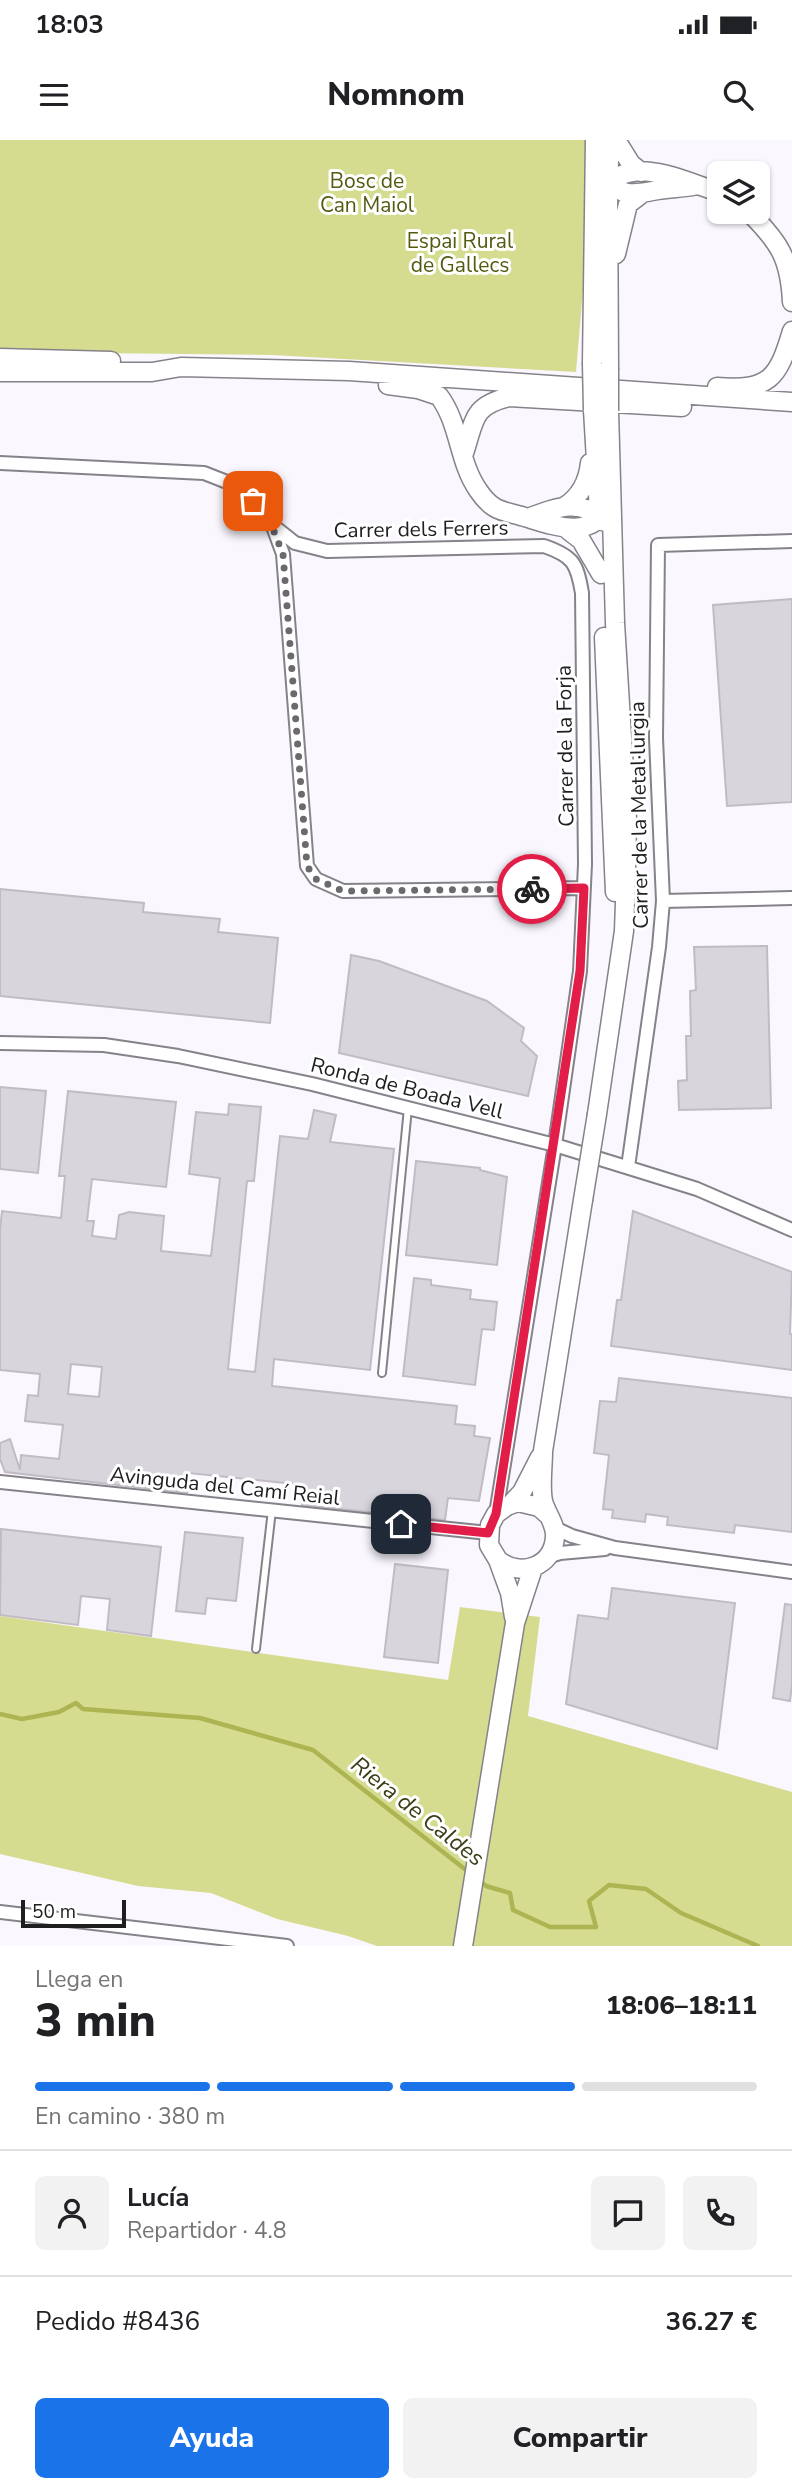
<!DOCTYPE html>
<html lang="es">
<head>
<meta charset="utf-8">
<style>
  body { margin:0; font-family:"Nunito Sans",sans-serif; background:#f2f2f2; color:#202124; height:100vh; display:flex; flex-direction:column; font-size:26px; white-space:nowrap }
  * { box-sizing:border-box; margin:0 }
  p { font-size:23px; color:#757577 }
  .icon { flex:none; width:38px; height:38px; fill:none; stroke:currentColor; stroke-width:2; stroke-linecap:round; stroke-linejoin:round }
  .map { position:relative; height:1806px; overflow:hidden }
  .side { display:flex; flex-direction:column; background:#fff; flex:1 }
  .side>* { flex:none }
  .controls { position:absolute; left:707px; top:21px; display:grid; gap:14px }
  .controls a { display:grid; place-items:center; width:63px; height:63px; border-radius:10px; background:#fff; box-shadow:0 2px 5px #0004; font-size:35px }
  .scale { position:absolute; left:21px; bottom:18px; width:105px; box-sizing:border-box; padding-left:7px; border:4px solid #1e1d20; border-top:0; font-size:19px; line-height:24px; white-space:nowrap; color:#1e1d20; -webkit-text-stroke:5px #fff; paint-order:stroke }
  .pin { position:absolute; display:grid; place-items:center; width:60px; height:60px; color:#fff; margin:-30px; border-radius:14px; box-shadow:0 4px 10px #0006 }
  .courier { position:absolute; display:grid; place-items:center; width:70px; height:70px; margin:-35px; border:5px solid #e11d48; border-radius:50%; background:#fff; color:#222; box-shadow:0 2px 9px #0007 }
  .overview em { font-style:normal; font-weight:800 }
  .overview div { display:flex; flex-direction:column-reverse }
  .overview { display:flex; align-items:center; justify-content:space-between; height:119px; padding:0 35px }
  h1 { font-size:46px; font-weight:800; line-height:52px }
  .bar { display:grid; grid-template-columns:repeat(4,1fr); gap:10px 7px; align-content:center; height:84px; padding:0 35px }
  .bar i { height:9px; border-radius:5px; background:#e0e0e0 }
  .bar .active { background:#1a73e8 }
  .bar p { grid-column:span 4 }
  .line { display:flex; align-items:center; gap:18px; padding:0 35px; border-top:2px solid #e0e0e0 }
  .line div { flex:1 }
  .round { display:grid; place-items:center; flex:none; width:74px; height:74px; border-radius:10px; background:#f2f2f2 }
  .cta { display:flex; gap:14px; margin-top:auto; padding:14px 35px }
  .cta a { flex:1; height:80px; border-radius:10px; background:#1a73e8; color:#fff; font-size:28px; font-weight:800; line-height:80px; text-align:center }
  .cta a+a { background:#f2f2f2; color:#202124 }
  .status { display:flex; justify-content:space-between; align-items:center; height:49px; padding:0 35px; background:#fff; direction:ltr }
  .status svg { height:19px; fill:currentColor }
  header { display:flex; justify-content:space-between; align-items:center; height:91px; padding:0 35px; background:#fff; font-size:32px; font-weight:800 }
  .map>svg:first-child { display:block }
  .green { fill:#d5dc90 }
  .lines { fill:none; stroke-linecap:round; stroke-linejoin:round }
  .stream { stroke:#adb552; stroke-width:4.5 }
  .building { fill:#d9d5dd; stroke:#c1bcc4; stroke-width:2; fill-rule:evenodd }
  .lane-casing { stroke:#868289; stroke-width:10 }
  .street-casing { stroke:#868289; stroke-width:16 }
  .secondary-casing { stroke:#868289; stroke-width:21 }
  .lane { stroke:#fff; stroke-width:6 }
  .street { stroke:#fff; stroke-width:12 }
  .secondary { stroke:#fff; stroke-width:18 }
  .secondary-bridge-casing { stroke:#868289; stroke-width:21; stroke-linecap:butt }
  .secondary-bridge { stroke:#fff; stroke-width:18 }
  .done { stroke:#6b696e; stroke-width:7; stroke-dasharray:0 12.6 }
  .route { stroke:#e11d48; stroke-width:9 }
  .labels { text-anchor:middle; stroke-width:6; stroke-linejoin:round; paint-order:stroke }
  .park-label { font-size:21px; fill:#565a11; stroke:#fff }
  .street-label { font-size:21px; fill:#1e1d20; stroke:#fff }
  .water-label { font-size:23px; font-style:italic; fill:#3b3e15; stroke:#fff }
</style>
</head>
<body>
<div class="status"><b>18:03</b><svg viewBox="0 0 49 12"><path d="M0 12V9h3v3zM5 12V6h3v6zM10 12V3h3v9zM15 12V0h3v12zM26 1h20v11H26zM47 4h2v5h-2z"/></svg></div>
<header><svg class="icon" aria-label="menu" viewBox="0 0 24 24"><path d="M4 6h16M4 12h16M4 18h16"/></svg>Nomnom<svg class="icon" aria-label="search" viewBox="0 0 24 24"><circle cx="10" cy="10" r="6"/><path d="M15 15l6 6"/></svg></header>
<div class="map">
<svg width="792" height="1806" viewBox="0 0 792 1806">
  <rect width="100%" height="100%" fill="#fbf7ff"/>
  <path class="green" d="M0,0H587L586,114L576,232L272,215L0,212Z
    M460,1467L540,1477L528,1576L792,1652V1806H377L348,1796L277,1779L211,1753L138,1746L0,1714V1476L448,1540Z"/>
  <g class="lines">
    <path class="stream" d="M0,1574L22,1579L59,1572L76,1563L83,1569L200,1578L313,1610L471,1734
      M478,1739L486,1746L510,1753L513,1770L550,1787H596L589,1761L609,1745L646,1749L681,1773L758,1806"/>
  </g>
  <path class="building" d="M792,459V662L727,666L713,465Z
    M0,749L144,763L143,772L220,779L218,792L278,798L270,883L0,856Z
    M767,806L771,968L679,970L678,941L687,940L686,896H691L690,851L696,850L694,807Z
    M351,815L379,821L487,861L524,888L521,901L537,916L528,956L339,913Z
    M0,947L46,951L38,1033L0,1029Z
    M68,951L176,962L166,1047L92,1039L87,1081H94L92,1096L116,1099L119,1075L129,1072L164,1076L161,1111L211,1116L220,1038L189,1034L196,972L228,975L229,964L261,967L254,1041H247L228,1229L255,1232L280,996L308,999L314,970L336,975L330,1002L394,1009L370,1230L274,1219L272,1246L457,1266L455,1284L475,1286L474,1296L490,1298L479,1361L448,1358L445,1380L302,1365L304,1345L189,1333L187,1353L5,1332L0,1319V1303L10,1299L20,1330L21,1315L59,1319L63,1285L25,1281L28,1255L38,1256L40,1234L0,1230V1090L2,1071L61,1078L65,1036H59ZM71,1224L102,1227L99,1257L68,1254Z
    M416,1021L480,1028V1030L507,1037L497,1125L406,1115Z
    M633,1071L792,1132L790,1194H792V1230L611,1206L617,1160H621Z
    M414,1138L431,1140V1145L471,1150L470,1159L497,1162L494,1190L482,1189L475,1245L403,1236Z
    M619,1238L792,1258V1392L735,1385L734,1393L667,1385L668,1377L646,1374L645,1382L612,1378L613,1370L603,1369L609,1315L594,1313L600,1261L616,1262Z
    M1,1389L161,1407L151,1496L107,1490L110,1459L81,1456L78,1485L0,1475Z
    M185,1392L243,1398L236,1461L207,1458L205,1474L176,1471Z
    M395,1424L448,1430L438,1523L384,1517Z
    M612,1448L735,1463L717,1609L566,1564L578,1475L608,1479Z
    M785,1464L792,1465V1544L790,1561L773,1558Z"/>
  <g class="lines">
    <defs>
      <path id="lane" d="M382,1233L408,968
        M256,1509L272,1370"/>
      <path id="street" d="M0,323L204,333L227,342L253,361L271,384L295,403L327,411L544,406C573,416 577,423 582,453L585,724L580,831L555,1005L496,1374
        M272,384L283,414L307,726L316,739L343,751L584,748
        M663,761L792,758
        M0,903L104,905L178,916L312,944L555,1005L697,1049L792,1090
        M628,1027L659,807L663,761L656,598L658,405L792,401
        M0,1342L488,1393
        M555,1388L572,1396L615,1408L792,1432
        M547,1417L560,1413L605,1409
        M0,1772L287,1806"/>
      <path id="secondary" d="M616,0L631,24L641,32
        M601,37C622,57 632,55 658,50C670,48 681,48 693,46
        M603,50C631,12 684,42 719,52
        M749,72C779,102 790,118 792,162
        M616,114L628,64L640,55
        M0,218L111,221
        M592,223L595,0
        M609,228L608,44L610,0
        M0,232H152L181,227L349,231L792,262
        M388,245L418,249L439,256C460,284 458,321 478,350C494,374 504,370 528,378C554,386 596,401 607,363
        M717,247C770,251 778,238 792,191
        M593,270L599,371
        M464,313C475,281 471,266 509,257L682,267
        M564,367C580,357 588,342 590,323
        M528,378C557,367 582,357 605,382
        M568,390L581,400L601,434
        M604,497L615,752
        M597,974L624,791L626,734L627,679L615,483L609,271
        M511,1364L522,1352L540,1317
        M498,1420C520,1438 553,1427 555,1397C556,1384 546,1373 543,1361C540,1345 543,1327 543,1311L583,1060
        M514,1477L510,1453L498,1420L489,1405L490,1385L496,1374L507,1366L518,1362L539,1367L548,1375
        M463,1806L515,1483L533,1428"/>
    </defs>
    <use href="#lane" class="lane-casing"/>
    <use href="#street" class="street-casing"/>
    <use href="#secondary" class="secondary-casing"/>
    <use href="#lane" class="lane"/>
    <use href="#street" class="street"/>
    <use href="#secondary" class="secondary"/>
    <defs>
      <path id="secondary-bridge" d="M592,223L593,270
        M609,271V228
        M583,1060L597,974"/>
    </defs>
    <use href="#secondary-bridge" class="secondary-bridge-casing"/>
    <use href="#secondary-bridge" class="secondary-bridge"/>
  </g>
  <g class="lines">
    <path class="done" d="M253,361L271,384L283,414L307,726L316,739L343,751L532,749"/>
    <path class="route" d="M401,1384L488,1393L496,1374L580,831L584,748L532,749"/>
  </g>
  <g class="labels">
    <g class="park-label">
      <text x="367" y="48">Bosc de<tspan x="367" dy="24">Can Maiol</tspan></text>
      <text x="460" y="108">Espai Rural<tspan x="460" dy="24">de Gallecs</tspan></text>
    </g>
    <g class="street-label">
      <text transform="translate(421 389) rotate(-1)" y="7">Carrer dels Ferrers</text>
      <text transform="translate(565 606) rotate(-91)" y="7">Carrer de la Forja</text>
      <text transform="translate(639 675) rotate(-91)" y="7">Carrer de la Metal·lurgia</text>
      <text transform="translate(407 948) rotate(14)" y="7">Ronda de Boada Vell</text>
      <text transform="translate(225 1346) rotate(6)" y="7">Avinguda del Camí Reial</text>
    </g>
    <g class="water-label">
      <text transform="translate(418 1671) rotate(38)" y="8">Riera de Caldes</text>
    </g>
  </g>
</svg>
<div class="controls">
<a><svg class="icon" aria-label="layers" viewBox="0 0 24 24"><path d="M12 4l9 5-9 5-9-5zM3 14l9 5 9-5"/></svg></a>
</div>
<div class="scale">50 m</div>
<div class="pin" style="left:253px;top:361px;background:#ea580c"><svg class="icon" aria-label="bag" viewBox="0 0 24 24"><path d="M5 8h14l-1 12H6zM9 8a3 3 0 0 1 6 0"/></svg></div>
<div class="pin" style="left:401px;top:1384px;background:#1f2937"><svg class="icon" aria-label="home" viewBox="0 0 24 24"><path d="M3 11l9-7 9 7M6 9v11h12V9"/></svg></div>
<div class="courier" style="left:532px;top:749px"><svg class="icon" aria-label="bike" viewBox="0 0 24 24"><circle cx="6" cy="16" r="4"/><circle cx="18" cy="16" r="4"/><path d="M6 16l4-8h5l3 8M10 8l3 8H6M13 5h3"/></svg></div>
</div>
<section class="side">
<div class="overview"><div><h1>3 min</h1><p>Llega en</p></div><em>18:06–18:11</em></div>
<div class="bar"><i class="active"></i><i class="active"></i><i class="active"></i><i></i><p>En camino · 380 m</p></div>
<div class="line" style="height:126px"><a class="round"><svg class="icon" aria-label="person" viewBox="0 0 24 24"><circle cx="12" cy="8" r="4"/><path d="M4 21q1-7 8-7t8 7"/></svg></a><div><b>Lucía</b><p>Repartidor · 4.8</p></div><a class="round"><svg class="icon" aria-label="chat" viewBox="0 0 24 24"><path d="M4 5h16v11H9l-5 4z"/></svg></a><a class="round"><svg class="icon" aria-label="phone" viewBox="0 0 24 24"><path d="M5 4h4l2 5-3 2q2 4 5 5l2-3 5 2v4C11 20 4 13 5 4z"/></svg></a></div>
<div class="line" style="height:91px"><div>Pedido #8436</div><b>36.27 €</b></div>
<div class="cta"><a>Ayuda</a><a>Compartir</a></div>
</section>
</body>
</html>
